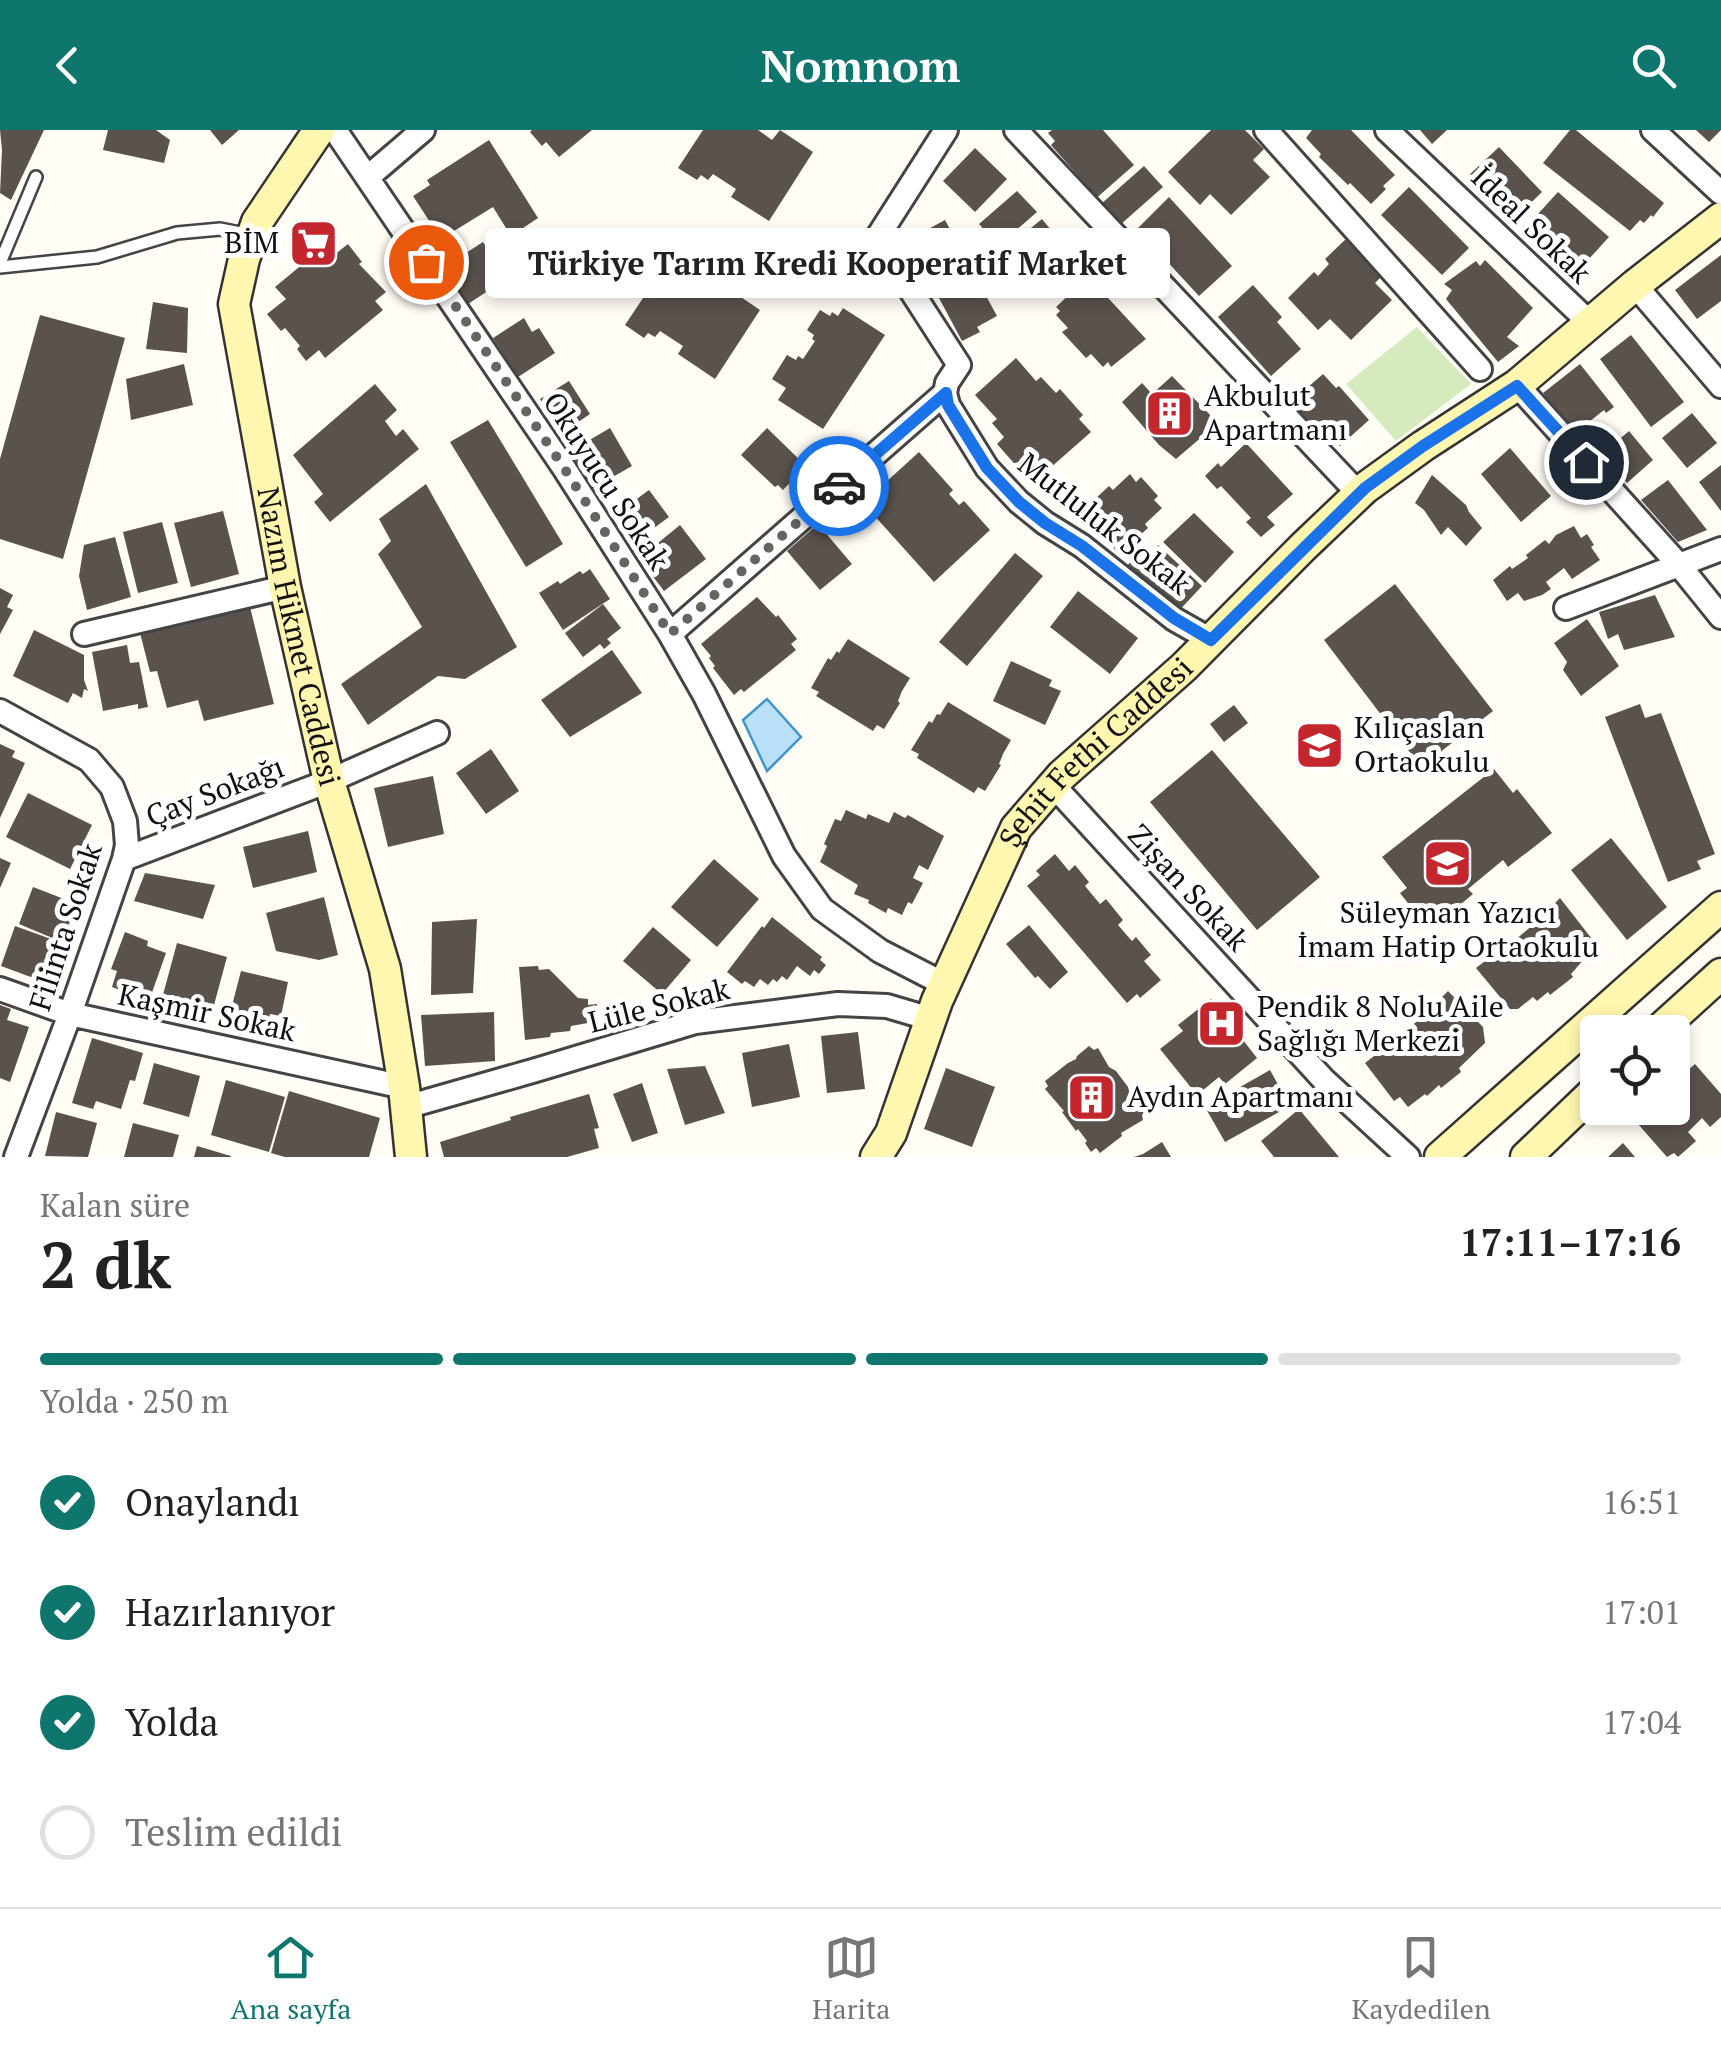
<!DOCTYPE html>
<html lang="tr">
<head>
<meta charset="utf-8">
<style>
  body { margin:0; font-family:"PT Serif",serif; background:#f6f6f6; color:#222; height:100vh; display:flex; flex-direction:column; font-size:38px; white-space:nowrap }
  * { box-sizing:border-box; margin:0 }
  p { font-size:32px; color:#767676 }
  .icon { flex:none; width:55px; height:55px; fill:none; stroke:currentColor; stroke-width:2; stroke-linecap:round; stroke-linejoin:round }
  .map { position:relative; height:1027px; overflow:hidden }
  .sheet { display:flex; flex-direction:column; background:#fff; flex:1 }
  .sheet>* { flex:none }
  .buttons { position:absolute; left:1580px; top:885px; display:grid; gap:20px }
  .buttons a { display:grid; place-items:center; width:110px; height:110px; border-radius:10px; background:#fff; box-shadow:0 5px 15px #0003; font-size:50px }
  .pin { position:absolute; display:grid; place-items:center; width:85px; height:85px; color:#fff; margin:-42px; border:5px solid #fff; border-radius:50%; box-shadow:0 2px 10px #0007 }
  .courier { position:absolute; display:grid; place-items:center; width:100px; height:100px; margin:-50px; border:8px solid #1a73e8; border-radius:50%; background:#fff; color:#222; box-shadow:0 2px 12px #0007 }
  .bubble { position:absolute; height:70px; border-radius:10px; background:#fff; box-shadow:0 5px 15px #0003; font-size:32px; font-weight:600; line-height:70px; text-align:center }
  .summary em { font-style:normal; font-weight:600 }
  .summary div { display:flex; flex-direction:column-reverse }
  .summary { display:flex; align-items:center; justify-content:space-between; height:170px; padding:0 40px }
  h1 { font-size:65px; font-weight:600; line-height:75px }
  .bar { display:grid; grid-template-columns:repeat(4,1fr); gap:15px 10px; align-content:center; height:120px; padding:0 40px }
  .bar i { height:12px; border-radius:8px; background:#e0e0e0 }
  .bar .current { background:#0f766e }
  .bar p { grid-column:span 4 }
  ol { padding:0 40px; list-style:none }
  li { display:flex; align-items:center; gap:30px; height:110px }
  li p { margin-inline-start:auto }
  li .icon { padding:10px; border-radius:50%; background:#0f766e; color:#fff; stroke-width:4 }
  li:last-child { color:#767676 }
  li i { width:55px; height:55px; border:5px solid #e0e0e0; border-radius:50% }
  header { display:flex; justify-content:space-between; align-items:center; height:130px; padding:0 40px; background:#0f766e; color:#fff; font-size:45px; font-weight:600 }
  .menu { display:flex; justify-content:space-around; align-items:center; height:140px; border-top:2px solid #e0e0e0; background:#fff; font-size:28px; color:#767676 }
  .menu a { display:grid; justify-items:center; gap:5px }
  .menu .current { color:#0f766e }
  .map>svg:first-child { display:block }
  .green { fill:#d5ebbd }
  .water { fill:#b9e0f7; stroke:#3f96cf; stroke-width:2.5 }
  .building { fill:#5a524d }
  .lines { fill:none; stroke-linecap:round; stroke-linejoin:round }
  .lane-casing { stroke:#444; stroke-width:16 }
  .street-casing { stroke:#444; stroke-width:28 }
  .secondary-casing { stroke:#333; stroke-width:35 }
  .lane { stroke:#fff; stroke-width:11 }
  .street { stroke:#fff; stroke-width:22 }
  .secondary { stroke:#fff6b0; stroke-width:30 }
  .done { stroke:#646461; stroke-width:10; stroke-dasharray:0 18 }
  .route { stroke:#1a73e8; stroke-width:12 }
  .labels { text-anchor:middle; stroke-width:10; stroke-linejoin:round; paint-order:stroke }
  .street-label { font-size:30px; fill:#111; stroke:#fff }
  .poi-label { font-size:30px; fill:#111; stroke:#fff; text-anchor:start }
</style>
</head>
<body>
<header><svg class="icon" aria-label="back" viewBox="0 0 24 24"><path d="M15 5l-7 7 7 7"/></svg>Nomnom<svg class="icon" aria-label="search" viewBox="0 0 24 24"><circle cx="10" cy="10" r="6"/><path d="M15 15l6 6"/></svg></header>
<div class="map">
<svg width="1721" height="1027" viewBox="0 0 1721 1027">
  <rect width="100%" height="100%" fill="#fffdf5"/>
  <path class="green" d="M1417,197L1471,254L1396,311L1346,254Z"/>
  <path class="water" d="M767,569L801,607L767,641L743,590Z"/>
  <path class="building" d="M0,0H44L11,70L0,63L2,20Z
    M108,0H156L170,10L164,33L103,20Z
    M210,0H239L222,15Z
    M532,0H592L559,27L546,12L542,16L530,2Z
    M703,0H758L772,10L780,0L813,22L769,91L731,67L736,59L713,44L708,50L701,45L697,50L678,38Z
    M1052,0H1103L1134,35L1093,71L1083,59L1087,56L1051,15L1055,11L1048,3Z
    M1211,0H1245L1264,19L1253,30L1270,47L1231,85L1210,64L1200,75L1168,42Z
    M1312,0H1351L1395,45L1383,56L1386,59L1371,74L1350,53L1348,55L1319,27L1321,24L1306,8Z
    M1420,0H1447L1432,14Z
    M1570,0H1576L1664,73L1653,87L1651,85L1644,93L1640,90L1630,101L1543,33Z
    M1696,0H1721L1709,12Z
    M489,10L538,88L511,106L493,77L441,109L413,66L430,55L427,50Z
    M1499,17L1542,62L1510,93L1467,47Z
    M975,18L1007,49L975,82L943,51Z
    M1144,36L1163,57L1120,95L1101,74Z
    M1409,57L1469,118L1442,145L1381,85Z
    M1017,61L1037,82L998,116L979,94Z
    M1558,62L1609,107L1577,142L1527,96Z
    M1169,67L1232,136L1199,166L1137,99Z
    M1042,89L1060,111L1023,141L1005,119Z
    M945,90L997,186L977,197L980,202L962,211L908,110Z
    M1349,106L1385,143L1375,153L1392,170L1351,210L1330,189L1318,200L1288,168L1314,142L1318,146L1329,134L1325,129Z
    M483,112L506,149L465,176L441,139Z
    M348,114L362,132L359,134L386,162L375,171L383,180L325,228L319,220L306,231L297,219L300,216L285,198L281,201L267,184L286,169L275,157L321,119L329,129Z
    M677,117L697,130L691,148L720,167L726,157L760,180L715,249L678,224L683,216L660,201L655,207L648,203L644,208L625,195Z
    M1721,125V171L1697,189L1675,160Z
    M1485,130L1533,178L1507,207L1519,216L1498,232L1446,169L1452,160L1444,154L1476,131L1480,136Z
    M1086,144L1146,209L1111,237L1108,232L1103,237L1091,224L1086,228L1062,202L1068,198L1056,185L1060,181L1056,177L1072,162L1070,159Z
    M1253,155L1282,187L1277,192L1301,219L1271,246L1218,187Z
    M153,172L188,178L187,223L146,219Z
    M843,178L885,205L823,299L778,270L786,258L772,249L787,225L796,230L798,226L803,229L815,211L812,209L814,205L807,200L820,180L830,186L832,182L838,186Z
    M40,185L125,208L63,429L0,409V329Z
    M524,188L532,202L539,198L555,223L518,247L493,208Z
    M1631,205L1684,272L1651,297L1600,229Z
    M1016,228L1036,251L1041,247L1056,263L1060,259L1083,285L1079,289L1091,302L1041,346L1028,331L1019,339L997,314L1004,307L992,293L997,289L975,265Z
    M184,234L193,275L131,290L126,249Z
    M1580,234L1614,277L1606,283L1604,280L1575,303L1543,263Z
    M1323,244L1336,258L1339,256L1369,290L1340,316L1334,310L1329,314L1291,272Z
    M1172,246L1218,293L1176,329L1159,315L1122,272L1142,253L1152,264Z
    M569,251L590,284L562,303L540,269Z
    M375,254L397,280L385,291L396,306L403,299L419,319L330,392L314,372L323,364L293,325Z
    M1692,283L1717,313L1687,338L1662,308Z
    M488,290L563,414L526,437L450,312Z
    M610,298L632,336L590,360L569,322Z
    M767,298L806,336L783,360L778,355L775,357L741,325Z
    M1629,301L1653,330L1627,353L1602,324Z
    M1246,313L1293,364L1267,387L1275,395L1261,407L1246,392L1251,388L1221,356L1217,359L1205,346L1218,333L1221,337Z
    M1510,318L1551,366L1521,392L1481,344Z
    M919,322L953,360L949,364L959,375L964,371L990,400L934,452L863,373Z
    M1721,335V381L1699,352Z
    M1130,344L1136,352L1141,347L1158,366L1154,370L1162,378L1145,394L1148,398L1119,424L1081,382L1109,356L1113,360Z
    M1432,345L1466,375L1469,382L1482,398L1466,416L1448,397L1441,405L1424,380L1415,373Z
    M1668,350L1707,400L1678,412L1641,370Z
    M426,354L517,517L465,549L438,546L368,595L341,554L422,497L378,424L391,411L379,389Z
    M649,360L669,387L635,412L615,385Z
    M223,381L239,444L191,457L174,393Z
    M1194,383L1234,422L1205,453L1163,412Z
    M162,392L178,453L138,463L123,402Z
    M818,394L852,434L820,460L787,421Z
    M680,395L706,429L664,461L645,436L665,421L658,413Z
    M1574,396L1581,408L1587,404L1594,415L1591,417L1600,430L1572,449L1564,438L1546,452L1551,459L1542,465L1524,471L1518,463L1507,471L1493,450L1510,436L1512,439L1528,428L1526,425L1545,410L1549,414L1556,405Z
    M115,407L131,467L87,480L79,446L84,415Z
    M1158,415L1202,456L1174,486L1124,439L1139,423L1145,429Z
    M1015,423L1043,446L967,536L939,512Z
    M590,439L610,469L563,500L539,463L558,451L560,454L580,441L583,444Z
    M1395,454L1493,581L1421,637L1324,510Z
    M0,458L13,465L7,477L13,480L0,504Z
    M1078,461L1138,508L1110,544L1050,497Z
    M1655,465L1675,507L1624,520L1618,504L1608,509L1599,482Z
    M757,467L776,487L778,485L797,509L791,514L796,520L744,562L741,559L734,565L713,538L715,536L709,528L711,526L701,514Z
    M249,473L274,574L204,591L198,570L167,578L157,541L150,542L139,499Z
    M603,474L621,498L607,509L611,513L604,519L600,514L583,527L565,503Z
    M1587,489L1619,536L1581,566L1563,540L1567,532L1554,513Z
    M34,500L84,525V550L88,561L84,559L82,568L73,563L68,573L13,546Z
    M848,509L910,548L902,561L898,571L900,573L884,599L877,595L873,601L816,566L819,562L811,558L828,528L831,530L837,521L839,523Z
    M127,515L130,533L139,532L148,577L138,579V574L103,581L92,522Z
    M612,520L642,563L570,607L541,570Z
    M1011,531L1052,550L1049,556L1061,561L1045,595L993,571Z
    M948,572L1011,610L1003,624L999,634L1001,635L985,661L978,657L974,663L917,628L919,624L911,620L929,591L932,593L937,584L940,585Z
    M1640,574L1645,588L1661,583L1715,724L1697,731L1701,739L1668,752L1605,587Z
    M1234,575L1248,593L1224,612L1210,594Z
    M0,614L15,621L12,627L25,633L0,688Z
    M491,619L519,661L486,684L456,643Z
    M1212,620L1320,747L1257,800L1150,672Z
    M1494,639L1513,663L1517,659L1552,703L1508,737L1503,730L1468,759L1473,764L1438,793L1434,789L1426,796L1400,763L1407,758L1382,727Z
    M433,646L444,704L388,717L374,658Z
    M28,663L92,695L70,739L6,707Z
    M846,680L866,689L868,684L889,693L894,682L905,688L908,685L944,706L928,740L919,735L913,748L923,753L912,774L908,772L902,785L888,778L886,783L868,773L869,770L854,764L858,755L820,732L827,716L824,714L835,689L841,691Z
    M308,701L317,742L253,758L243,717Z
    M1611,708L1667,777L1627,810L1571,740Z
    M1055,724L1069,741L1075,735L1089,752L1085,756L1100,774L1106,769L1123,790L1118,795L1132,811L1136,807L1151,825L1144,831L1161,850L1140,868L1137,864L1127,873L1027,756L1040,745L1036,741Z
    M0,728L11,733L0,758Z
    M714,729L759,769L717,817L671,777Z
    M145,743L215,755L203,789L134,771Z
    M33,757L77,774L62,812L19,794Z
    M324,767L338,825L319,830L276,821L266,783Z
    M1560,768L1592,809V820L1571,844L1573,847L1550,865L1548,862L1537,871L1533,867L1518,879H1510L1476,838L1489,828L1486,824L1503,810L1507,817L1534,794L1529,787L1545,775L1548,780Z
    M772,787L822,827L820,830L826,835L819,844L814,840L810,846L797,836L787,850L782,846L777,852L773,849L768,855L760,849L754,857L745,851L742,854L727,842L762,796L764,798Z
    M477,789L473,863L431,865L432,792Z
    M1029,795L1068,842L1050,859L1038,846L1035,848L1006,814Z
    M15,796L62,813L47,853L1,836Z
    M653,797L691,830L662,864L623,831Z
    M125,802L148,811L147,816L166,823L149,871L112,857L117,841L111,839Z
    M177,813L227,827L211,886L161,872Z
    M538,836L539,840L549,839L578,868L588,869V875L597,874L599,891L571,896L570,901L551,903L550,907L525,910L519,837Z
    M241,841L288,852L281,886L270,884L266,901L228,891Z
    M1448,861L1483,897L1485,913L1459,938L1461,942L1441,958L1439,955L1427,966L1425,964L1408,977L1400,967L1394,971L1365,933L1378,923L1374,918L1391,904L1395,910L1422,887L1418,881L1433,869L1436,873Z
    M1211,869L1257,928L1225,954L1219,947L1197,965L1160,919L1183,901L1178,895Z
    M0,875L11,879L7,890L29,897L10,952L0,948Z
    M494,882L495,931L425,936L421,885Z
    M858,902L865,959L827,963L821,906Z
    M92,908L143,923L135,951L130,950L121,979L96,971L93,979L72,973Z
    M789,914L800,967L752,977L742,923Z
    M1089,916L1094,920L1098,918L1109,937L1116,941L1128,957L1130,965L1146,979L1142,985L1143,990L1121,1003L1122,1006L1100,1023L1096,1018L1091,1022L1085,1013L1087,1011L1078,999L1076,1001L1062,982L1064,981L1045,959L1048,956L1045,951L1068,933L1076,929L1077,926Z
    M154,933L200,946L189,987L143,974Z
    M1695,934L1721,964V987L1710,997L1702,988L1688,1002L1696,1011L1678,1027L1674,1023L1667,1027L1631,986L1642,978H1669L1675,984L1688,973L1672,954Z
    M705,936L725,983L685,995L667,939Z
    M946,938L995,957L972,1017L924,999Z
    M1270,940L1290,976L1225,1012L1205,977Z
    M226,950L285,967L269,1022L211,1005Z
    M642,953L658,1003L632,1012L613,964Z
    M289,961L380,988L369,1027H285L271,1023Z
    M589,964L599,998L594,999L599,1018L567,1027H444L440,1012L511,990L510,987Z
    M1299,979L1339,1027H1274L1261,1011Z
    M56,982L97,993L88,1027L45,1026Z
    M133,993L179,1005L173,1027H124Z
    M1162,1012L1171,1027H1134L1143,1024Z
    M1623,1013L1635,1027H1608Z
    M197,1016L231,1026V1027H194Z"/>
  <g class="lines">
    <defs>
      <path id="lane" d="M0,133L36,47
        M0,137L97,127L177,103L220,99L251,105"/>
      <path id="street" d="M335,0L564,338L670,504L704,564L784,726L822,779L880,821L944,854
        M946,0L877,108L959,235L947,253L945,263L948,275L987,338L1019,372L1045,393L1082,416L1174,489L1211,510
        M1016,0L1359,364
        M1266,0L1480,239
        M1387,0L1590,193
        M1653,0L1721,63
        M368,47L423,0
        M1635,155L1721,256
        M1517,255L1679,435L1721,487
        M1566,478L1721,419
        M84,504L285,457
        M670,504L945,263
        M0,581L89,630L112,657L125,691L127,715L124,729L70,884L16,1027
        M1053,655L1323,949L1408,1027
        M124,729L329,651L437,603
        M0,859L70,884L404,957
        M406,977L536,940L695,892L838,874L887,876L931,889"/>
      <g id="secondary">
        <path id="s1" d="M319,0L257,92L244,129L234,174L285,457L329,651L385,839L404,957L411,1027"/>
        <path d="M1657,902L1721,844"/>
        <path id="s2" d="M876,1027L891,1003L937,871L1016,698L1062,645L1184,537L1303,417L1365,358L1423,316L1517,255L1635,155L1721,88"/>
        <path d="M1440,1027L1721,777"/>
        <path d="M1526,1027L1598,958"/>
      </g>
    </defs>
    <use href="#lane" class="lane-casing"/>
    <use href="#street" class="street-casing"/>
    <use href="#secondary" class="secondary-casing"/>
    <use href="#lane" class="lane"/>
    <use href="#street" class="street"/>
    <use href="#secondary" class="secondary"/>
  </g>
  <g class="lines">
    <path class="done" d="M426,132L564,338L670,504L839,356"/>
    <path class="route" d="M839,356L946,263L948,275L987,338L1019,372L1045,393L1082,416L1174,488L1211,510L1365,358L1423,316L1517,256L1586,332"/>
  </g>
  <defs>
    <symbol id="supermarket-square" viewBox="-11 -11 22 22"><rect x="-9" y="-9" width="18" height="18" rx="4" fill="#c4262e" stroke="#fff"/><path d="M-6-5.5h2.5l.6 2H6L4.5 2H-2.5L-4.4-4H-6ZM-1.5 3.2a1.3 1.3 0 1 0 .1 0ZM3 3.2a1.3 1.3 0 1 0 .1 0Z" fill="#fff"/></symbol>
    <symbol id="building-square" viewBox="-11 -11 22 22"><rect x="-9" y="-9" width="18" height="18" rx="4" fill="#c4262e" stroke="#fff"/><path d="M-4-6H4V6H1V3H-1V6H-4ZM-2.5-4.3h1.7v1.8h-1.7ZM.8-4.3h1.7v1.8H.8ZM-2.5-1h1.7V.8h-1.7ZM.8-1h1.7V.8H.8Z" fill="#fff"/></symbol>
    <symbol id="school-square" viewBox="-11 -11 22 22"><rect x="-9" y="-9" width="18" height="18" rx="4" fill="#c4262e" stroke="#fff"/><path d="M0-5L7-2L0 1L-7-2ZM-4 1L0 2.5L4 1V4Q0 6-4 4Z" fill="#fff"/></symbol>
    <symbol id="hospital-square" viewBox="-11 -11 22 22"><rect x="-9" y="-9" width="18" height="18" rx="4" fill="#c4262e" stroke="#fff"/><path d="M-5-5h3v3.5h4V-5h3V5h-3V1.5h-4V5h-3Z" fill="#fff"/></symbol>
  </defs>
  <g fill-rule="evenodd">
    <use href="#supermarket-square" x="286" y="86" width="55" height="55"/>
    <use href="#building-square" x="1142" y="256" width="55" height="55"/>
    <use href="#school-square" x="1292" y="588" width="55" height="55"/>
    <use href="#school-square" x="1420" y="706" width="55" height="55"/>
    <use href="#hospital-square" x="1194" y="866" width="55" height="55"/>
    <use href="#building-square" x="1064" y="940" width="55" height="55"/>
  </g>
  <g class="labels">
    <g class="street-label">
      <text transform="translate(1531 95) rotate(44)" y="10">İdeal Sokak</text>
      <text transform="translate(606 351) rotate(57)" y="10">Okuyucu Sokak</text>
      <text transform="translate(1104 394) rotate(38)" y="10">Mutluluk Sokak</text>
      <text dy="10" stroke="none"><textPath href="#s1" startOffset="535">Nazım Hikmet Caddesi</textPath></text>
      <text dy="10" stroke="none"><textPath href="#s2" startOffset="468">Şehit Fethi Caddesi</textPath></text>
      <text transform="translate(215 662) rotate(-21)" y="10">Çay Sokağı</text>
      <text transform="translate(1188 758) rotate(47)" y="10">Zişan Sokak</text>
      <text transform="translate(66 797) rotate(-72)" y="10">Filinta Sokak</text>
      <text transform="translate(659 876) rotate(-14)" y="10">Lüle Sokak</text>
      <text transform="translate(207 883) rotate(12)" y="10">Kaşmir Sokak</text>
    </g>
    <g class="poi-label">
      <text x="279" y="123" text-anchor="end">BİM</text>
      <text x="1204" y="276">Akbulut<tspan x="1204" dy="34">Apartmanı</tspan></text>
      <text x="1354" y="608">Kılıçaslan<tspan x="1354" dy="34">Ortaokulu</tspan></text>
      <text x="1448" y="793" text-anchor="middle">Süleyman Yazıcı<tspan x="1448" dy="34">İmam Hatip Ortaokulu</tspan></text>
      <text x="1257" y="887">Pendik 8 Nolu Aile<tspan x="1257" dy="34">Sağlığı Merkezi</tspan></text>
      <text x="1127" y="977">Aydın Apartmanı</text>
    </g>
  </g>
</svg>
<div class="buttons">
<a><svg class="icon" aria-label="locate" viewBox="0 0 24 24"><circle cx="12" cy="12" r="6"/><path d="M12 2v4M12 18v4M2 12h4M18 12h4"/></svg></a>
</div>
<div class="pin" style="left:426px;top:132px;background:#ea580c"><svg class="icon" aria-label="bag" viewBox="0 0 24 24"><path d="M5 8h14l-1 12H6zM9 8a3 3 0 0 1 6 0"/></svg></div>
<div class="pin" style="left:1586px;top:332px;background:#1f2937"><svg class="icon" aria-label="home" viewBox="0 0 24 24"><path d="M3 11l9-7 9 7M6 9v11h12V9"/></svg></div>
<div class="courier" style="left:839px;top:356px"><svg class="icon" aria-label="car" viewBox="0 0 24 24"><path d="M5 17H2v-5l4-1 3-4h7l3 4 3 1v5h-3M9 17h6M6 11h13"/><circle cx="7" cy="17" r="2"/><circle cx="17" cy="17" r="2"/></svg></div>
<div class="bubble" style="left:485px;top:98px;width:685px">Türkiye Tarım Kredi Kooperatif Market</div>
</div>
<section class="sheet">
<div class="summary"><div><h1>2 dk</h1><p>Kalan süre</p></div><em>17:11–17:16</em></div>
<div class="bar"><i class="current"></i><i class="current"></i><i class="current"></i><i></i><p>Yolda · 250 m</p></div>
<ol>
<li><svg class="icon" aria-label="check" viewBox="0 0 24 24"><path d="M5 12l5 5 9-10"/></svg>Onaylandı<p>16:51</p></li>
<li><svg class="icon" aria-label="check" viewBox="0 0 24 24"><path d="M5 12l5 5 9-10"/></svg>Hazırlanıyor<p>17:01</p></li>
<li><svg class="icon" aria-label="check" viewBox="0 0 24 24"><path d="M5 12l5 5 9-10"/></svg>Yolda<p>17:04</p></li>
<li><i></i>Teslim edildi</li>
</ol>
</section>
<nav class="menu">
<a class="current"><svg class="icon" aria-label="home" viewBox="0 0 24 24"><path d="M3 11l9-7 9 7M6 9v11h12V9"/></svg>Ana sayfa</a>
<a><svg class="icon" aria-label="map" viewBox="0 0 24 24"><path d="M3 6l6-2 6 2 6-2v14l-6 2-6-2-6 2zM9 4v14M15 6v14"/></svg>Harita</a>
<a><svg class="icon" aria-label="saved" viewBox="0 0 24 24"><path d="M7 4h10v16l-5-4-5 4z"/></svg>Kaydedilen</a>
</nav>
</body>
</html>
